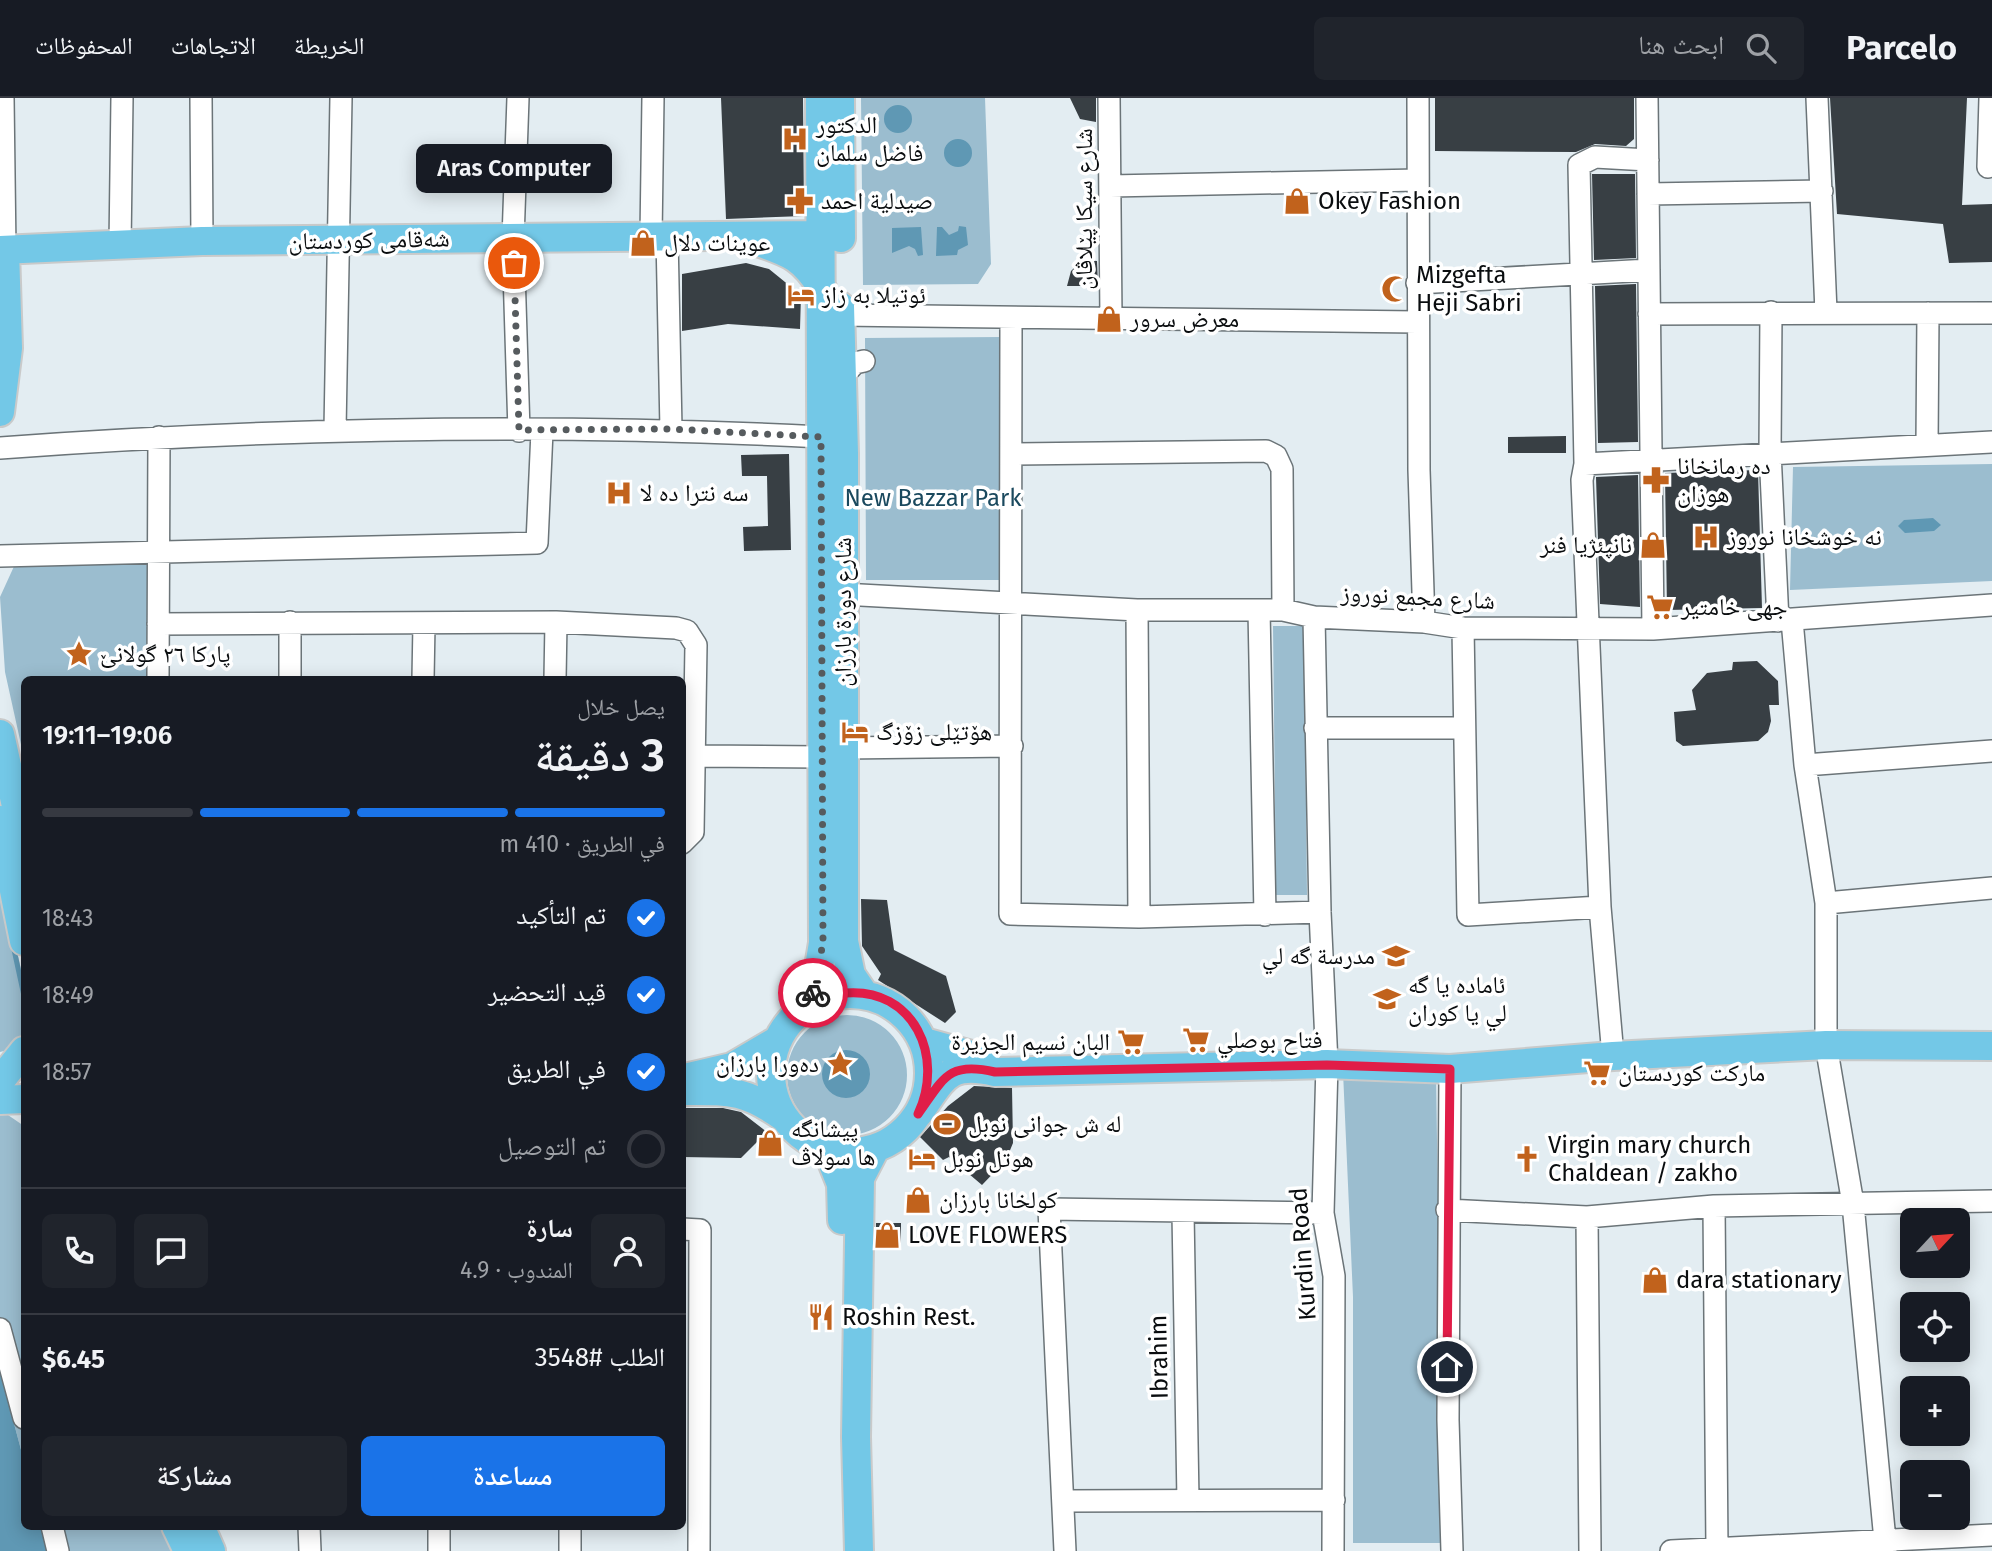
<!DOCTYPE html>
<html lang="ar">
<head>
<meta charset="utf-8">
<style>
  body { margin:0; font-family:"Fira Sans","Noto Naskh Arabic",sans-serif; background:#20242c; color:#f1f3f6; direction:rtl; height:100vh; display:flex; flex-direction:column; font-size:26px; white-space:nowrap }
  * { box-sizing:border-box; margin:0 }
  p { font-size:23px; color:#9ea1a6 }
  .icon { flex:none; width:38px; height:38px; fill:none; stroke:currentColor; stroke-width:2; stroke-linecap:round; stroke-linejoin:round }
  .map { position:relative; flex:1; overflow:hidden; direction:ltr }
  .drawer { position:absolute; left:21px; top:578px; width:665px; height:854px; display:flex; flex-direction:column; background:#171b24; border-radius:10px; box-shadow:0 4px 18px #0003; direction:rtl }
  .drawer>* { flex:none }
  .needle { width:46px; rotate:64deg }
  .controls { position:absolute; left:1900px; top:1110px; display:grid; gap:14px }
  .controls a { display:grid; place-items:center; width:70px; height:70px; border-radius:10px; background:#171b24; box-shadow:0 4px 18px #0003; font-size:35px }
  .pin { position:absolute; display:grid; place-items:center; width:60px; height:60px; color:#fff; margin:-30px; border:4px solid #fff; border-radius:50%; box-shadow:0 2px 7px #0007 }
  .courier { position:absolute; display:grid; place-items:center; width:70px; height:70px; margin:-35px; border:5px solid #e11d48; border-radius:50%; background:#fff; color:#222; box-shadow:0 2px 9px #0007 }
  .bubble { position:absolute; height:49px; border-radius:10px; background:#171b24; box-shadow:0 4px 18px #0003; font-size:23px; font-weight:600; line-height:49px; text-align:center; direction:rtl }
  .overview em { font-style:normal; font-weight:600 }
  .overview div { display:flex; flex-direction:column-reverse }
  .overview { display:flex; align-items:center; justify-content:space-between; height:119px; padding:0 21px }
  h1 { font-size:46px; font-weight:600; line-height:52px }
  .bar { display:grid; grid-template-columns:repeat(4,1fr); gap:10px 7px; align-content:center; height:84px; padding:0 21px }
  .bar i { height:9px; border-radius:5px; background:#363941 }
  .bar .current { background:#1a73e8 }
  .bar p { grid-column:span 4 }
  .line { display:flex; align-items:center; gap:18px; padding:0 21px; border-top:2px solid #363941 }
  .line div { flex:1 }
  .round { display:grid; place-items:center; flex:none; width:74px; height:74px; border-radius:10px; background:#20242c }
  ol { padding:0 21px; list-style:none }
  li { display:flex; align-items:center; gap:21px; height:77px }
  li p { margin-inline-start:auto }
  li .icon { padding:7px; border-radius:50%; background:#1a73e8; color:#fff; stroke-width:4 }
  li:last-child { color:#9ea1a6 }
  li i { width:38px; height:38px; border:4px solid #363941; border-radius:50% }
  .cta { display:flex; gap:14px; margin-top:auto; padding:14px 21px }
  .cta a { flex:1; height:80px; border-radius:10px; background:#1a73e8; color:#fff; font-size:28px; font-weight:600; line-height:80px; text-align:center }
  .cta a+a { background:#20242c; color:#f1f3f6 }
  header { display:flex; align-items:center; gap:42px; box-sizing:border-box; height:98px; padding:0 35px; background:#171b24; border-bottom:2px solid #363941 }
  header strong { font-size:33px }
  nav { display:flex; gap:38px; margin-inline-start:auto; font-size:24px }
  .search { width:490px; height:63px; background:#20242c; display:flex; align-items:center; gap:18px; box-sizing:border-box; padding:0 24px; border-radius:10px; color:#9ea1a6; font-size:26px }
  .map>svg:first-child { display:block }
  .green { fill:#9bbdcf }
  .water { fill:#5f98b4 }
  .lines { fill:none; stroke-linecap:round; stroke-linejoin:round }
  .stream { stroke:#5f98b4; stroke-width:5 }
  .building { fill:#383f44 }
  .minor-casing { stroke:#6b7478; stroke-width:24 }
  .major-casing { stroke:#c9caca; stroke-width:32 }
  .minor { stroke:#fff; stroke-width:21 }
  .major { stroke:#73c8e7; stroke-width:28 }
  .done { stroke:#565b5e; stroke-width:7; stroke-dasharray:0 12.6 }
  .route { stroke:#e11d48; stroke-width:9 }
  .labels { text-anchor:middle; stroke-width:7; stroke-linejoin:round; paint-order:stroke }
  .poi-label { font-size:24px; fill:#0a0d0f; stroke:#fff; text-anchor:start }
  .street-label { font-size:24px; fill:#0a0d0f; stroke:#fff }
  .park-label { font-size:24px; fill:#1a495e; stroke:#fff }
</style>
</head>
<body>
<header>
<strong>Parcelo</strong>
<div class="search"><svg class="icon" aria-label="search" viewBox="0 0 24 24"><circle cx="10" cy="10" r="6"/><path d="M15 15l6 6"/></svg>ابحث هنا</div>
<nav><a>الخريطة</a><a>الاتجاهات</a><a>المحفوظات</a></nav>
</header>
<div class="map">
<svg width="1992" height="1453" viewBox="0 0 1992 1453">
  <rect width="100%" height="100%" fill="#e3edf2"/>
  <path class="green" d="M861,0H985L991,166L978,186L863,187Z
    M1001,239L1002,482H866L865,240Z
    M1992,366V483L1790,492L1793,369Z
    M153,463L154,581H24V660L5,574L0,499L16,464Z
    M1273,528H1304L1307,797H1276Z
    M0,775L24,885V935L8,952L0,954Z
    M787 977a60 60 0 1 1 120 0a60 60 0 1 1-120 0Z
    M1343,974L1436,975L1443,1445H1353V1199Z
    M0,1017H8L24,1028V1363L0,1273Z
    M42,1428H165L175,1453H49Z"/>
  <path class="water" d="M884 21a14 14 0 1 1 28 0a14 14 0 1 1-28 0Z
    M944 55a14 14 0 1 1 28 0a14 14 0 1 1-28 0Z
    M959,128L966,129L968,147L958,152L957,157L936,158L937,129H942L949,137L958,133Z
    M921,129L923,157L918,158L915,151L909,148L892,155V130Z
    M1933,420L1941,427L1934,433L1905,435L1898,428L1904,422Z
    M822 976a24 24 0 1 1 48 0a24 24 0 1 1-48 0Z
    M0,1273L24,1363V1428H42L49,1453H0Z"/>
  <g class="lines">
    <path class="stream" d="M13,847L24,898"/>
  </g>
  <path class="building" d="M721,0H803L804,118L726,121Z
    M1070,0H1096V24L1080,21Z
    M1435,0H1634V41L1626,48L1595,46L1576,54L1435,53Z
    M1830,0H1967L1962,107L1992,106V164L1949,165L1943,126L1837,116Z
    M1592,76H1635L1636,160L1594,162Z
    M1082,162L1097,163L1098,188H1067L1071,173Z
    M746,165L769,171L801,197L800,231L728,226L682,233V176Z
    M1636,186L1638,344L1598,345L1595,188Z
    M1566,338V355H1508V339Z
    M789,356L791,452L744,453L743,429L768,428L767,378H742L741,357Z
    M1758,372L1762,510L1667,512L1665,375Z
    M1638,377L1640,509L1600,506L1596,379Z
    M1757,563L1778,583L1779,607H1769L1771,623L1768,634L1758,643L1683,648L1676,643L1674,614L1696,612L1692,592L1707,575L1732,572L1733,564Z
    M861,801L887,802L894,852L946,878L956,914L945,925L878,882L881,876L862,848Z
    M974,988L1012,990L1013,1045L1006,1062L982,1087L949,1059L943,1062L920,1039L948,1008Z
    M682,1010H723L741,1014L767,1034L741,1060L682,1059Z
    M876,1125H901V1149H876Z"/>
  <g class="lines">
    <defs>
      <path id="minor" d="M3,0L5,152
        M201,0L202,143
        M518,0L513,141L519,333
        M1109,0L1111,221
        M1418,0L1419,372L1424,524
        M1647,0L1653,531
        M1817,0L1826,214
        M1988,69L1990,0
        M1110,88L1418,82
        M1648,96L1822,93
        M651,138L653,0
        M667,139L671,331
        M120,148L122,0
        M1417,185L1649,172
        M1771,214L1770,354L1778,523
        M1649,216L1992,215
        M840,217L1417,224
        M1011,221L1010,816L1139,819L1320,814
        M842,279L855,265L864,263
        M335,332L341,0
        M1927,346L1928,215
        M0,350C273,330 547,325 821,339
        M1013,356L1266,353L1276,358L1282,371L1283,512
        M1585,366L1992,344
        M0,458L537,445L542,333
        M842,496L1137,512H1283L1314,519L1424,524L1463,530L1653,531L1992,507
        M1137,512L1139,819
        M1259,512L1265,817
        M1314,519L1320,814L1327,966L1323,1115L1334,1178L1333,1453
        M1792,522L1805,667L1826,805V947L1853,1106L1886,1453
        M158,526L556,524L676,530L687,533L696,547L693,734L682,745
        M1463,530L1468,817L1600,809
        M158,581L159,339
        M290,581V524
        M423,581L424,526
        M555,581L556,524
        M1315,630H1464
        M843,650L1012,648
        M695,658L821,659
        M1805,667L1992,653
        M1826,805L1992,790
        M1613,958L1600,809L1582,382L1585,366L1579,67L1595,59L1648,62
        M1450,971L1448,1322L1452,1453
        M1714,1108L1717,1451
        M1447,1112L1587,1119L1714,1108L1992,1103
        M1183,1115L1188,1402
        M1587,1119L1590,1453
        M682,1131L700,1132L699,1453
        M0,1231L24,1320
        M1065,1403L1334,1402
        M52,1428L58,1453
        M309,1428L310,1453
        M439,1453V1428
        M570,1453V1428
        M1065,1453L1049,1111L1323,1115
        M1671,1453L1992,1437"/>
      <path id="major" d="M840,0L841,140
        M758,144C791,155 803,160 822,190
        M0,152L202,143L823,137
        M840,208L844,356V843L851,877L864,896
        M0,314L8,250L5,152
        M0,636L24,744
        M0,722L24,843
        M771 975a79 79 0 1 1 158 0a79 79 0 1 1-158 0Z
        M809,906L816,887L823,845L820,0
        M924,944L971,957L987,968
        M4,978L24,953
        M685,980L732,969L778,942
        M682,993C730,993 744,991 785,1020
        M0,1002L24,1001
        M918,1016C944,980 947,963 995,974L1327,966L1450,971L1613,958L1826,947L1992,948
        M827,1051L841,1086L842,1122
        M176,1428L188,1453
        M200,1428L211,1453
        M859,1453L856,1339L860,1080L875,1051"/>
    </defs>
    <use href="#minor" class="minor-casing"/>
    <use href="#major" class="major-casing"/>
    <use href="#minor" class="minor"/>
    <use href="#major" class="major"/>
  </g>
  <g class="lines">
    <path class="done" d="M514,165L519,332L671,331L821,339L823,845L813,895"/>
    <path class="route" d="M813,895L809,906C821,901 832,896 845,895C914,889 945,959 918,1016C944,980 948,963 995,974L1327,967L1450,971L1447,1269"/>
  </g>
  <defs>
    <symbol id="hospital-bare" viewBox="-9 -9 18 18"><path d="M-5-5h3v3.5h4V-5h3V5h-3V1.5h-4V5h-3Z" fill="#c1621c" stroke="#fff" stroke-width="2.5" paint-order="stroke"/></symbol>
    <symbol id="pharmacy-bare" viewBox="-9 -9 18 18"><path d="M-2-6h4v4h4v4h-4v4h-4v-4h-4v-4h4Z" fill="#c1621c" stroke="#fff" stroke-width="2.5" paint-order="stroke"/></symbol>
    <symbol id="shop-bare" viewBox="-9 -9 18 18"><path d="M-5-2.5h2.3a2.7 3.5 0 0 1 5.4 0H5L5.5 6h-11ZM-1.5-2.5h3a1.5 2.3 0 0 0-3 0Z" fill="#c1621c" stroke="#fff" stroke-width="2.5" paint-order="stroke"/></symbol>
    <symbol id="mosque-bare" viewBox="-9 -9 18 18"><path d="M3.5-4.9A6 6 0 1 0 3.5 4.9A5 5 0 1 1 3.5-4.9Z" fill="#c1621c" stroke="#fff" stroke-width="2.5" paint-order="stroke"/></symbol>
    <symbol id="hotel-bare" viewBox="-9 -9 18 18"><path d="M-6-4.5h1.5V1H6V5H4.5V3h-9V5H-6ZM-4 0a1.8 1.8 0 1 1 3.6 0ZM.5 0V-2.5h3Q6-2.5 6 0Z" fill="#c1621c" stroke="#fff" stroke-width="2.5" paint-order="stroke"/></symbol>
    <symbol id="supermarket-bare" viewBox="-9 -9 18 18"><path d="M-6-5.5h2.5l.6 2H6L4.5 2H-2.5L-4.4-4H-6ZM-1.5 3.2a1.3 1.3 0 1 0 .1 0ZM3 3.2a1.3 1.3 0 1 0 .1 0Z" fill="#c1621c" stroke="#fff" stroke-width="2.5" paint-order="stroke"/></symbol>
    <symbol id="sight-bare" viewBox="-9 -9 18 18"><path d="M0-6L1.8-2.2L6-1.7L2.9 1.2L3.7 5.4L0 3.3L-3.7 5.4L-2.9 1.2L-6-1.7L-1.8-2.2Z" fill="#c1621c" stroke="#fff" stroke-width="2.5" paint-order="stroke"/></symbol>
    <symbol id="school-bare" viewBox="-9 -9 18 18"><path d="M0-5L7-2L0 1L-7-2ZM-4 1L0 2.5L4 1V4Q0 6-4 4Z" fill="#c1621c" stroke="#fff" stroke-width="2.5" paint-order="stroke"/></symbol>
    <symbol id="stadium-bare" viewBox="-9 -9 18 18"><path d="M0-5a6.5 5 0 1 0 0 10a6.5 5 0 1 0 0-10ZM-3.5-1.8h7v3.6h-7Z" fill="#c1621c" stroke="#fff" stroke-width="2.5" paint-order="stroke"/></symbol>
    <symbol id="church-bare" viewBox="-9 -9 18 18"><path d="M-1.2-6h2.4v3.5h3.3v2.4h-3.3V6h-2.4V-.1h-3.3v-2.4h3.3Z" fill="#c1621c" stroke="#fff" stroke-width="2.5" paint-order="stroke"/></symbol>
    <symbol id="restaurant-bare" viewBox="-9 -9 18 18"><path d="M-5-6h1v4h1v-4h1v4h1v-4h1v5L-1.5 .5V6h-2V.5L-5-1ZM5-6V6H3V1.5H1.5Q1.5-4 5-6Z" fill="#c1621c" stroke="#fff" stroke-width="2.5" paint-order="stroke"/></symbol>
  </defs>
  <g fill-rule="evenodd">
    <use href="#hospital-bare" x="776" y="22" width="38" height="38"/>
    <use href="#pharmacy-bare" x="781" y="84" width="38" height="38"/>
    <use href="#shop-bare" x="1278" y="84" width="38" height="38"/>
    <use href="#shop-bare" x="624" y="126" width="38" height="38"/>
    <use href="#mosque-bare" x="1376" y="172" width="38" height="38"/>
    <use href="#hotel-bare" x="782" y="178" width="38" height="38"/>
    <use href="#shop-bare" x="1090" y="202" width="38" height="38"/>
    <use href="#pharmacy-bare" x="1637" y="363" width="38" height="38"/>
    <use href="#hospital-bare" x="600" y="376" width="38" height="38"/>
    <use href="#hospital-bare" x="1687" y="420" width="38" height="38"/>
    <use href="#shop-bare" x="1634" y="428" width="38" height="38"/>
    <use href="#supermarket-bare" x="1641" y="490" width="38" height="38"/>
    <use href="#sight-bare" x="60" y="537" width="38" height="38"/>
    <use href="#hotel-bare" x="836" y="615" width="38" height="38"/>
    <use href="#school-bare" x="1377" y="839" width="38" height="38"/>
    <use href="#school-bare" x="1368" y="882" width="38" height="38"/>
    <use href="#supermarket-bare" x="1177" y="923" width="38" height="38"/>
    <use href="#supermarket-bare" x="1112" y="925" width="38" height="38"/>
    <use href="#sight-bare" x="821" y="947" width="38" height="38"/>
    <use href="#supermarket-bare" x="1578" y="956" width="38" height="38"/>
    <use href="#stadium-bare" x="928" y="1007" width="38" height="38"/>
    <use href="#shop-bare" x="751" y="1026" width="38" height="38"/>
    <use href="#hotel-bare" x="903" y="1042" width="38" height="38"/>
    <use href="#church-bare" x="1508" y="1042" width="38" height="38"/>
    <use href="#shop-bare" x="899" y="1083" width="38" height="38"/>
    <use href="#shop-bare" x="868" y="1118" width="38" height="38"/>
    <use href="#shop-bare" x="1636" y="1163" width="38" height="38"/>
    <use href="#restaurant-bare" x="802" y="1200" width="38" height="38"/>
  </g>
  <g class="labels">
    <g class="poi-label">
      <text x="816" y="35">الدكتور<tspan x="816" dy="28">فاضل سلمان</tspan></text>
      <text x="821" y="111">صيدلية احمد</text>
      <text x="1318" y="111">Okey Fashion</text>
      <text x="664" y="153">عوينات دلال</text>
      <text x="1416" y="185">Mizgefta<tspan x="1416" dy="28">Heji Sabri</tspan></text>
      <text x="822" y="205">ئوتيلا به زاز</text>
      <text x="1130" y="229">معرض سرور</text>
      <text x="1677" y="376">ده رمانخانا<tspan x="1677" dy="28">هوزان</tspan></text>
      <text x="640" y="403">سه نترا ده لا</text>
      <text x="1727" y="447">نه خوشخانا نوروز</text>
      <text x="1632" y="455" text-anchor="end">نانپئژيا فنر</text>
      <text x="1681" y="517">جهى خامتير</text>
      <text x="100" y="564">پارکا ٢٦ گولانێ</text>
      <text x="876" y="642">هۆتێلی زۆزگ</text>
      <text x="1375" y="866" text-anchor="end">مدرسة گه لي</text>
      <text x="1408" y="895">ئاماده يا گه<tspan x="1408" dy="28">لي يا كوران</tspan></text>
      <text x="1217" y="950">فتاح بوصلي</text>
      <text x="1110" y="952" text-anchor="end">البان نسيم الجزيرة</text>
      <text x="819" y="974" text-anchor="end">دەورا بارزان</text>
      <text x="1618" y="983">ماركت كوردستان</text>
      <text x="968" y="1034">له ش جوانى نوبل</text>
      <text x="791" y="1039">پيشانگه<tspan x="791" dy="28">ها سولاڤ</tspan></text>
      <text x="1548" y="1055">Virgin mary church<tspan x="1548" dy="28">Chaldean / zakho</tspan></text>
      <text x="943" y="1069">هوتل نوبل</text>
      <text x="939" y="1110">كولخانا بارزان</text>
      <text x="908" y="1145">LOVE FLOWERS</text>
      <text x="1676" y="1190">dara stationary</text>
      <text x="842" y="1227">Roshin Rest.</text>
    </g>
    <g class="street-label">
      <text transform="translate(1084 111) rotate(-90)" y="8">شارع سيكا پێلاڤان</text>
      <text transform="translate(369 142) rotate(-1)" y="8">شەقامی کوردستان</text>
      <text transform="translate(1418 499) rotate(3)" y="8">شارع مجمع نوروز</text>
      <text transform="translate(843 514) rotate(-90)" y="8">شارع دورة بارزان</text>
      <text transform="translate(1303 1156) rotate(-94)" y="8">Kurdin Road</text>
      <text transform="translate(1159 1259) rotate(-91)" y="8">Ibrahim</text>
    </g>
    <g class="park-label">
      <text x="933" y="408">New Bazzar Park</text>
    </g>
  </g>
</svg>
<div class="controls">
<a><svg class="needle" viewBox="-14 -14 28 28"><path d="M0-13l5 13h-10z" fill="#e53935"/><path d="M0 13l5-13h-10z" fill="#9ea1a6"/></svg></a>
<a><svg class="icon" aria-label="locate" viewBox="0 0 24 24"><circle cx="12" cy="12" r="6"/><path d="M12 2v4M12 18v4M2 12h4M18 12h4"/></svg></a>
<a>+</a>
<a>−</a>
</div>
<div class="pin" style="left:514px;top:165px;background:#ea580c"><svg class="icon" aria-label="bag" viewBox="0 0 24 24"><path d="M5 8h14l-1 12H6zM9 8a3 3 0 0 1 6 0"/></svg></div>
<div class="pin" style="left:1447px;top:1269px;background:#1f2937"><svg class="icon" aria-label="home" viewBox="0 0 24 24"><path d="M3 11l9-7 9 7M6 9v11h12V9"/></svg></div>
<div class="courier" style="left:813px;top:895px"><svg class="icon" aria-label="bike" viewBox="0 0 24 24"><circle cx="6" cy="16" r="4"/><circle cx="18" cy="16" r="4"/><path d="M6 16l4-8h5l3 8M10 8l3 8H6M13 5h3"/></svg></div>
<div class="bubble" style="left:416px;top:46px;width:196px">Aras Computer</div>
<section class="drawer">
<div class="overview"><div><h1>3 دقيقة</h1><p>يصل خلال</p></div><em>19:06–19:11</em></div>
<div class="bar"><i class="current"></i><i class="current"></i><i class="current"></i><i></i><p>في الطريق · 410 m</p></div>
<ol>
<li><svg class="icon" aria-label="check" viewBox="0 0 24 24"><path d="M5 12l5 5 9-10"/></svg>تم التأكيد<p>18:43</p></li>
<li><svg class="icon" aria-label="check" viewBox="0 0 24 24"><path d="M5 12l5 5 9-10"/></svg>قيد التحضير<p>18:49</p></li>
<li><svg class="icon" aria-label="check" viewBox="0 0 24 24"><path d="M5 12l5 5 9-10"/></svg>في الطريق<p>18:57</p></li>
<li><i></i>تم التوصيل</li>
</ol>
<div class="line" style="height:126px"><a class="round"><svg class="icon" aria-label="person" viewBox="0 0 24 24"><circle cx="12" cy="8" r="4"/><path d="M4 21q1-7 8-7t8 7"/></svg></a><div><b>سارة</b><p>المندوب · 4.9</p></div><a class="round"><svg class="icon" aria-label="chat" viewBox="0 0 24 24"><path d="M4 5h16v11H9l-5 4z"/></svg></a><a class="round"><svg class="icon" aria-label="phone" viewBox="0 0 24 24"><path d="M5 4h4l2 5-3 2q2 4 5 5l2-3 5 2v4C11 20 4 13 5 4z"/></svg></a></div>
<div class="line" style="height:91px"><div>الطلب #3548</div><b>$6.45</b></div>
<div class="cta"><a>مساعدة</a><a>مشاركة</a></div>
</section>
</div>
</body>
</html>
